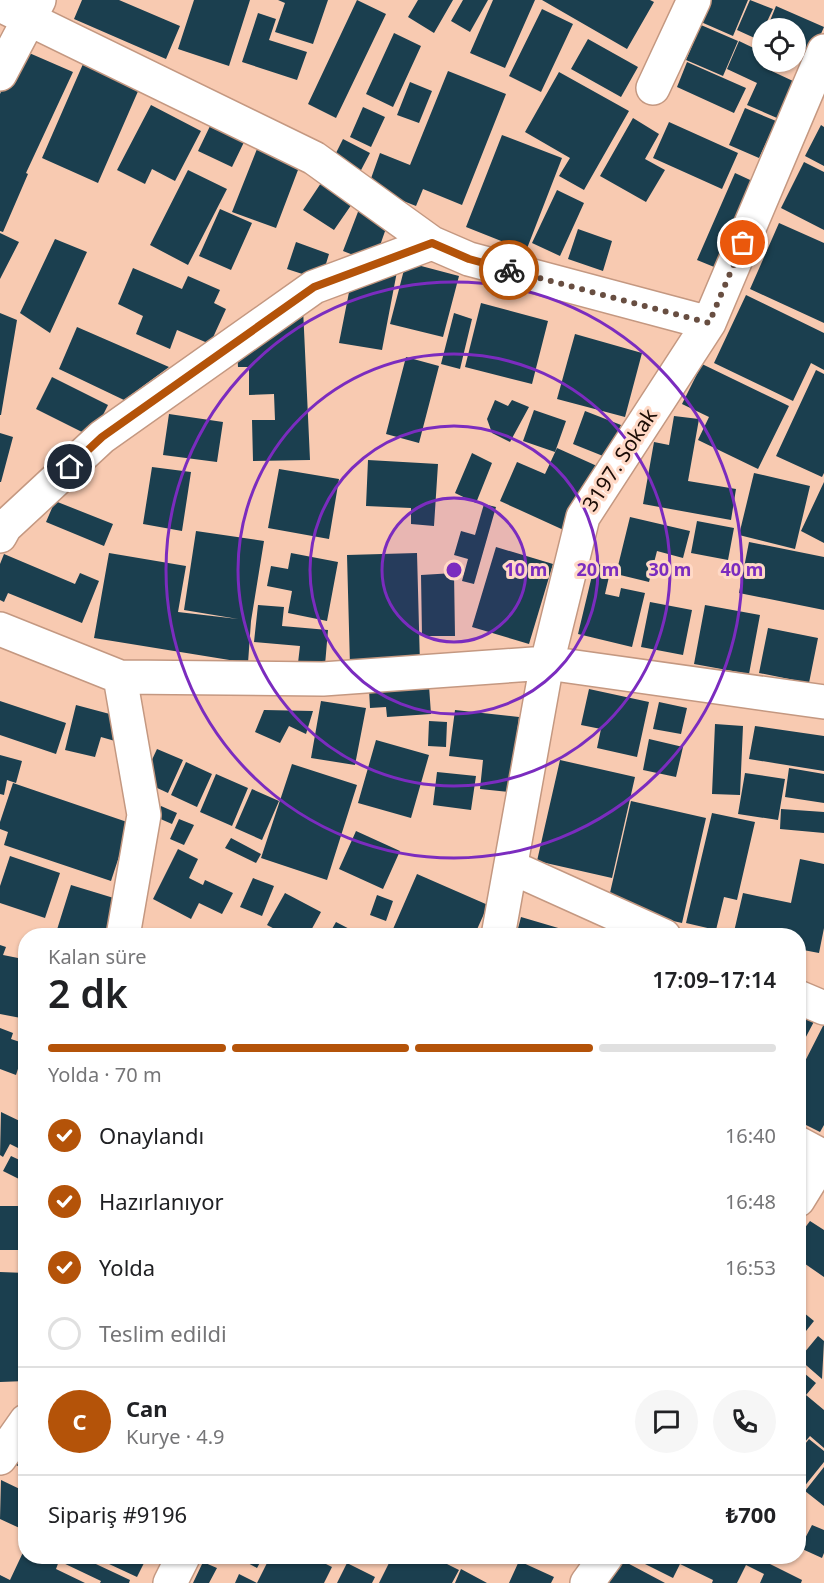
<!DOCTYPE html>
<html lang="tr">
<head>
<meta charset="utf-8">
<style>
  body { margin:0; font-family:"Noto Sans",sans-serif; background:#f6f6f6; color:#202124; height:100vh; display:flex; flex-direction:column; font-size:22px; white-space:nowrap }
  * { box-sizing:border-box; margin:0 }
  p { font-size:20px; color:#757577 }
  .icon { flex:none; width:33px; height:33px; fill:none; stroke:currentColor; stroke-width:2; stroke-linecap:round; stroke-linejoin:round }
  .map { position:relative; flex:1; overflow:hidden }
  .side { position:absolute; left:18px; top:928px; width:788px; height:636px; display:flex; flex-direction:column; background:#fff; border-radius:24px; box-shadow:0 2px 4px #0004 }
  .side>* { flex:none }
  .fabs { position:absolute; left:752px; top:18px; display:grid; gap:12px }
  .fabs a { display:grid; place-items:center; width:54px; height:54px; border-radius:50%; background:#fff; box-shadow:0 2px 4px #0004; font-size:30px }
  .pin { position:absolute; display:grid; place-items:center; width:51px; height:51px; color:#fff; margin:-26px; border:3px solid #fff; border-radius:50%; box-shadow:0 2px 6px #0007 }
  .courier { position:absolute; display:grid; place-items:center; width:60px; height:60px; margin:-30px; border:4px solid #b45309; border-radius:50%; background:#fff; color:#222; box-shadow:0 2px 8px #0007 }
  .headline em { font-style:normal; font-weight:600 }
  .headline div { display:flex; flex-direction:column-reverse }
  .headline { display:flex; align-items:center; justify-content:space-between; height:102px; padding:0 30px }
  h1 { font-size:39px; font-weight:600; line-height:45px }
  .bar { display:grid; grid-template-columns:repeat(4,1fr); gap:9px 6px; align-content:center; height:72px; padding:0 30px }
  .bar i { height:8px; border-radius:4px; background:#e0e0e0 }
  .bar .active { background:#b45309 }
  .bar p { grid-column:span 4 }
  .line { display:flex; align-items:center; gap:15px; padding:0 30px; border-top:2px solid #e0e0e0 }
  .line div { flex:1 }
  .round { display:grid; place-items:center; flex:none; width:63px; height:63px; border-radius:32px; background:#f6f6f6 }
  ol { padding:0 30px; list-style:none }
  li { display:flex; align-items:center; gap:18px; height:66px }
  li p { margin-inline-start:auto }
  li .icon { padding:6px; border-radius:50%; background:#b45309; color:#fff; stroke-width:4 }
  li:last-child { color:#757577 }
  li i { width:33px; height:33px; border:3px solid #e0e0e0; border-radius:50% }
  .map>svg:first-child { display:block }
  .building { fill:#1b3f4f }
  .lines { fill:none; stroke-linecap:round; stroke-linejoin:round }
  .minor-casing { stroke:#c49881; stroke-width:36 }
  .minor { stroke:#fff; stroke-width:33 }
  .done { stroke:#684e41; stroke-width:6; stroke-dasharray:0 10.8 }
  .route { stroke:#b45309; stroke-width:8 }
  .ring { fill:none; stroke:#7b2cbf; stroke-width:3 }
  .labels { text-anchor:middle; stroke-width:6; stroke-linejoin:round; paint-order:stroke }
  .street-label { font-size:21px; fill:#1b0c05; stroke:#ffd9c6 }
  .centre { fill:#7b2cbf; stroke:#ffd9c6; stroke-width:3 }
  .ring-label { font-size:18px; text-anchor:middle; font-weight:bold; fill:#7b2cbf; stroke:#ffd9c6; stroke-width:6; stroke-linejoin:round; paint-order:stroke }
</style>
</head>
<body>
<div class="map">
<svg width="824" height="1583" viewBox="0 0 824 1583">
  <rect width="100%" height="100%" fill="#f8cab1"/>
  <path class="building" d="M82,0H119L180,26L166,59L74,19Z
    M194,0H250L229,66L178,49Z
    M278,0H328L313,44L275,32L285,3Z
    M357,0L386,14L336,118L308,104Z
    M418,0H453L434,33L408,17Z
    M463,0H488L470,32L451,21Z
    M493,0H535L505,68L470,53Z
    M542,0H650L654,2L627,49Z
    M711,0H748L733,36L701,22Z
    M750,0L773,9L764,28H762L759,40L737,30Z
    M776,6L824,27L809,61L795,55V28H767Z
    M542,9L573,24L541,92L509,76Z
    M258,13L276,19L269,40L307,52L297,80L242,62Z
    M701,25L738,41L723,76L686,60Z
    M394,33L421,46L393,107L366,94Z
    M588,39L638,67L621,97L571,69Z
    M739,41L762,52V62H766L763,67L793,81L777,118L747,105L757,83L727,69Z
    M20,49L73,72L26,173L28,174L3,232L0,231V94Z
    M687,62L746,88L734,113L677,87Z
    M83,64L139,89L98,183L42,158Z
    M448,71L506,94L462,205L423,189L416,206L368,187L380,153L410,165Z
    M559,72L629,111L584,190L559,176L570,158L525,132Z
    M410,82L432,91L419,123L397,115Z
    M151,105L201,131L175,181L152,169L145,184L117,170Z
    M363,107L385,117L371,147L350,137Z
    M745,108L776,121L759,158L729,145Z
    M633,118L659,134L645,159L665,170L646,202L600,176Z
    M212,122L246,138L232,167L198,151Z
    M669,122L738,153L722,189L653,158Z
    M821,125L824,127V166L805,156Z
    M502,135L562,158L526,251L466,227Z
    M343,139L370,153L360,172L333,159Z
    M259,144L301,162L276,228L232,212Z
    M804,162L824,172V230L781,208Z
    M188,170L227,189L188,265L150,245Z
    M735,173L761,185L724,271L697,260Z
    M323,180L354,201L334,230L303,210Z
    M557,190L584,203L560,256L532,243Z
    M361,204L390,217L377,254L361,258L343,251Z
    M220,209L252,223L231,270L199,256Z
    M779,223L824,243V323L750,289Z
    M578,229L612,241L603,271L568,259Z
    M0,233L19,242L0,279Z
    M55,239L87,252L50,333L20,313Z
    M296,242L329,254L321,280L287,269Z
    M399,261L382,350L339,343L352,277Z
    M406,262L459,276L443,337L390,324Z
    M133,268L182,289L188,276L220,290L214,303L226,309L210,344L177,330L170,349L136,334L143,316L118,304Z
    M746,295L824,333V370L811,363L793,401L714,363Z
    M481,303L548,321L532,384L465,367Z
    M303,308L310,460L253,461L252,420H275L274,394L249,395V367H238L237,349Z
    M0,313L17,320L1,415H0Z
    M454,313L472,319L460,369L441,364Z
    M77,327L169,367L124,400L59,369Z
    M575,334L642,353L625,417L557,399Z
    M406,357L439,366L419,443L386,434Z
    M702,364L789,406L758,469L698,440L709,417L682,404Z
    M816,370L824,374V473L822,477L776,456Z
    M52,377L108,405L92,437L36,409Z
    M495,400L508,406L512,400L529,407L510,442L492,433L487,419Z
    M534,410L566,421L555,452L523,441Z
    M585,411L621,425L608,458L573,444Z
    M169,414L223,422L217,462L163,455Z
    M674,416L699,419L688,481L736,489L731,520L643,504L654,442L669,445Z
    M0,433L13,437L1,482H0Z
    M557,448L597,466L568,532L500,501L517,462L545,474Z
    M472,453L492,463L476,503L455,493Z
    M368,460L438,464L434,526L411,524V508L366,506Z
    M152,467L191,472L182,531L143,524Z
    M279,469L339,479L329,539L268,528Z
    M754,473L810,486L795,549L739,535Z
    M824,482V543L801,531Z
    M55,501L113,524L104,546L46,522Z
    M484,504L496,507L474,584L462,581L468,559L454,555L461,531L475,535Z
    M630,517L690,531L683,558L657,551L649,582L616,574Z
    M697,521L734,528L728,560L691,553Z
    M196,531L264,541L251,621L248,663L94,638L109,553L186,566L178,612L238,619L184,610Z
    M749,542L824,557V610L739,593Z
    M496,547L553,564L529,644L472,627Z
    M291,553L338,562L327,621L288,613L292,591L267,586L271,566L288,569Z
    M417,553L420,665L350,666L347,555Z
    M4,554L75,584L80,573L99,581L82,623L8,593L4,602L0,600V564Z
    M595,563L611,568L605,594L619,597L621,588L645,593L632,647L578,634Z
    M454,573L455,636H422L421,575Z
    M650,602L692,610L683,655L641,647Z
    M258,605L284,607L282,626L328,630L325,665L298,663L300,646L254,642Z
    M705,605L760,615L749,674L694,664Z
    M768,628L818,638L809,683L759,673Z
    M429,686L431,714L387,717L386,707L370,708L369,689Z
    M589,689L649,702L637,757L597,748L601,729L581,725Z
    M0,701L66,723L56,754L0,735Z
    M321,701L366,708L355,765L311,758Z
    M659,702L687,708L681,734L653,729Z
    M76,705L121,717L115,741L101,737L95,757L65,750Z
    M264,710L313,711L306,734L289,726L280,743L255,732Z
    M455,710L519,717L509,792L480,789L483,760L449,756Z
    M429,721L447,722L446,747L428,746Z
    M715,724L743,726L740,795L712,794Z
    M755,726L824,736V771L749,759Z
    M649,739L683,747L676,777L643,770Z
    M376,740L429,755L411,818L358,803Z
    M157,749L183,760L168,793L142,781Z
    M0,755L22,761L16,783L7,780L4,795L0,794Z
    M560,760L635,777L612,878L537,861Z
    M186,762L212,774L197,807L171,795Z
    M292,764L357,785L327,880L261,858Z
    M789,768L824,774V803L785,797Z
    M437,772L476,776L471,810L433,805Z
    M745,773L785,779L778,820L738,814Z
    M216,774L248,788L232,826L200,812Z
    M13,783L130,823L111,881L4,845L8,832L0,829V822Z
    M252,789L279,801L262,840L235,828Z
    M631,801L706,818L682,923L607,906Z
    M161,806L177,813L172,824L156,817Z
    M781,809L824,812V833L780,829Z
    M712,813L755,822L737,900L724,897L716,930L686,923Z
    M179,819L194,825L184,845L170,839Z
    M356,831L400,851L383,889L339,869Z
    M231,838L261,854L256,863L225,848Z
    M178,849L198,859L189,878L203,885L205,880L233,893L222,914L199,903L191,919L153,899Z
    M10,856L60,873L45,918L0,903V886Z
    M800,859L824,864V928L819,953L798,949V936H733L743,893L791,903Z
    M417,874L488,905L474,936H390Z
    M253,878L274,886L262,916L240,907Z
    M71,885L117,899L106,936H55Z
    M285,893L321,912L308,936H288L267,925Z
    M377,895L393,901L386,921L370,915Z
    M521,917L582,935V936H516Z
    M336,922L363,936H328Z
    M605,925L628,936H600Z
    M0,945L6,947L3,955L18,958L20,952L26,953V1019L0,1014Z
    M798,1004L818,1014L798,1052Z
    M824,1024V1125L820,1132L798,1121V1075Z
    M0,1028L13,1033L11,1039L26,1044L16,1075L0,1069Z
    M1,1112L26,1124V1152L10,1144L3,1157L0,1155Z
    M11,1156L26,1163V1170L21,1180L3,1171Z
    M0,1206H26V1236H21L20,1250H0Z
    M810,1221L824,1230V1277L798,1259V1237Z
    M0,1272L26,1273V1309H20L18,1345H26V1381L0,1382Z
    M798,1308L814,1321L798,1341Z
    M818,1336L824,1341L822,1379L799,1359Z
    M798,1368L816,1383L806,1395L824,1410V1448L810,1436L798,1450Z
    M809,1439L824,1451V1462L803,1488L798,1483V1453Z
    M26,1440V1470L12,1463Z
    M824,1467V1506L805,1491Z
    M1,1480L26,1492V1531L0,1519Z
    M812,1525L824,1530V1553L822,1558L800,1548Z
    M26,1546V1557H81L130,1580L129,1583H100L101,1581L59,1561L56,1569L85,1583H0V1575L10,1580Z
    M94,1557H147L137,1577Z
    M248,1557H263L257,1568L246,1562Z
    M270,1557H312L332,1567L324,1583H235L239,1574L257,1583Z
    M392,1557H433L459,1570L452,1583H379Z
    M631,1557H761L760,1559L802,1580L801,1583H760L764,1574L746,1565L737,1583H712L713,1580L680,1564L673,1578Z
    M618,1558L665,1583H600Z
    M519,1561L554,1577L551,1583H509Z
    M203,1562L217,1568L209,1583H193Z
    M347,1563L375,1577L372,1583H337Z
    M461,1569L487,1583H455Z"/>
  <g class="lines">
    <defs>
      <path id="minor" d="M0,5L314,158L432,243L469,259L709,323
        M0,74L39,0
        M653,88L694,0
        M0,536L5,527L102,437L314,287L432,243
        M0,629L120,677L323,679L547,663L824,702
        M120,677L144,815L123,936
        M511,867L664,936
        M498,936L547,663L583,517L709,323L824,51
        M798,997L824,1008
        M798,1143L824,1157
        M798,1200L824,1158
        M0,1458L26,1421
        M170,1583L183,1557
        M587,1583L606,1557"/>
    </defs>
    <use href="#minor" class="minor-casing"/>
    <use href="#minor" class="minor"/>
  </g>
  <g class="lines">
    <path class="done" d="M509,270L709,323L743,243"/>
    <path class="route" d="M70,467L102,437L314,287L432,243L469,259L509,270"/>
  </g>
  <circle cx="454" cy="570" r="72" fill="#7b2cbf" fill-opacity=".12"/>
  <g class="ring">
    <circle cx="454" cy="570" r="72"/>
    <circle cx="454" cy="570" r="144"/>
    <circle cx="454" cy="570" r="216"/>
    <circle cx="454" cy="570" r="288"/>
  </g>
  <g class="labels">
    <g class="street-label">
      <text transform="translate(620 460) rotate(-57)" y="7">3197. Sokak</text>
    </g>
  </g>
  <circle cx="454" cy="570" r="9" class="centre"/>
  <g class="ring-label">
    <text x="526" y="576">10 m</text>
    <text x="598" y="576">20 m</text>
    <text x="670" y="576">30 m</text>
    <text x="742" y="576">40 m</text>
  </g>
</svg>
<div class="fabs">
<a><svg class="icon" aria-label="locate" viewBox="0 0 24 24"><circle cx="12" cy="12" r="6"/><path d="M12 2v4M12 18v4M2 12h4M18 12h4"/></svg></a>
</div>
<div class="pin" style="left:743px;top:243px;background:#ea580c"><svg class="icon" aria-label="bag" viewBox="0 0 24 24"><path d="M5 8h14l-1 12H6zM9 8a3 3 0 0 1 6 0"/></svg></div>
<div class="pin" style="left:70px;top:467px;background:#1f2937"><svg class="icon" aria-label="home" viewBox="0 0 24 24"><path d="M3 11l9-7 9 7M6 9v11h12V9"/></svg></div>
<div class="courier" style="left:509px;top:270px"><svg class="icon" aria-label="bike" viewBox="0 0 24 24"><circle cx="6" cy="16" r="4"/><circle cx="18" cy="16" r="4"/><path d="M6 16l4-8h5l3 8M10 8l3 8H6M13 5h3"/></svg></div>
<section class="side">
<div class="headline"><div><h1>2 dk</h1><p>Kalan süre</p></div><em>17:09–17:14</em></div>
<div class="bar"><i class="active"></i><i class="active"></i><i class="active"></i><i></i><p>Yolda · 70 m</p></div>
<ol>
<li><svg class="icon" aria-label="check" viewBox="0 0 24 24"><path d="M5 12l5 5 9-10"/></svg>Onaylandı<p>16:40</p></li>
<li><svg class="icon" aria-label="check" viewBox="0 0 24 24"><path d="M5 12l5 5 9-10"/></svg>Hazırlanıyor<p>16:48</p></li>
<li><svg class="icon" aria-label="check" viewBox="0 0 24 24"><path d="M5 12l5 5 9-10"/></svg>Yolda<p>16:53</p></li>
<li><i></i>Teslim edildi</li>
</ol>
<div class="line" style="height:108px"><b class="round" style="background:#b45309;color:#fff">C</b><div><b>Can</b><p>Kurye · 4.9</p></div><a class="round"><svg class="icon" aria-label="chat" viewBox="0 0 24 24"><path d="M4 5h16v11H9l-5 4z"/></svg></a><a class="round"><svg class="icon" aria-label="phone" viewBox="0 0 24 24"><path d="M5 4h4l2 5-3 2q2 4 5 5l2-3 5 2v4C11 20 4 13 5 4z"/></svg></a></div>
<div class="line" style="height:78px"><div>Sipariş #9196</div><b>₺700</b></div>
</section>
</div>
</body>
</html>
